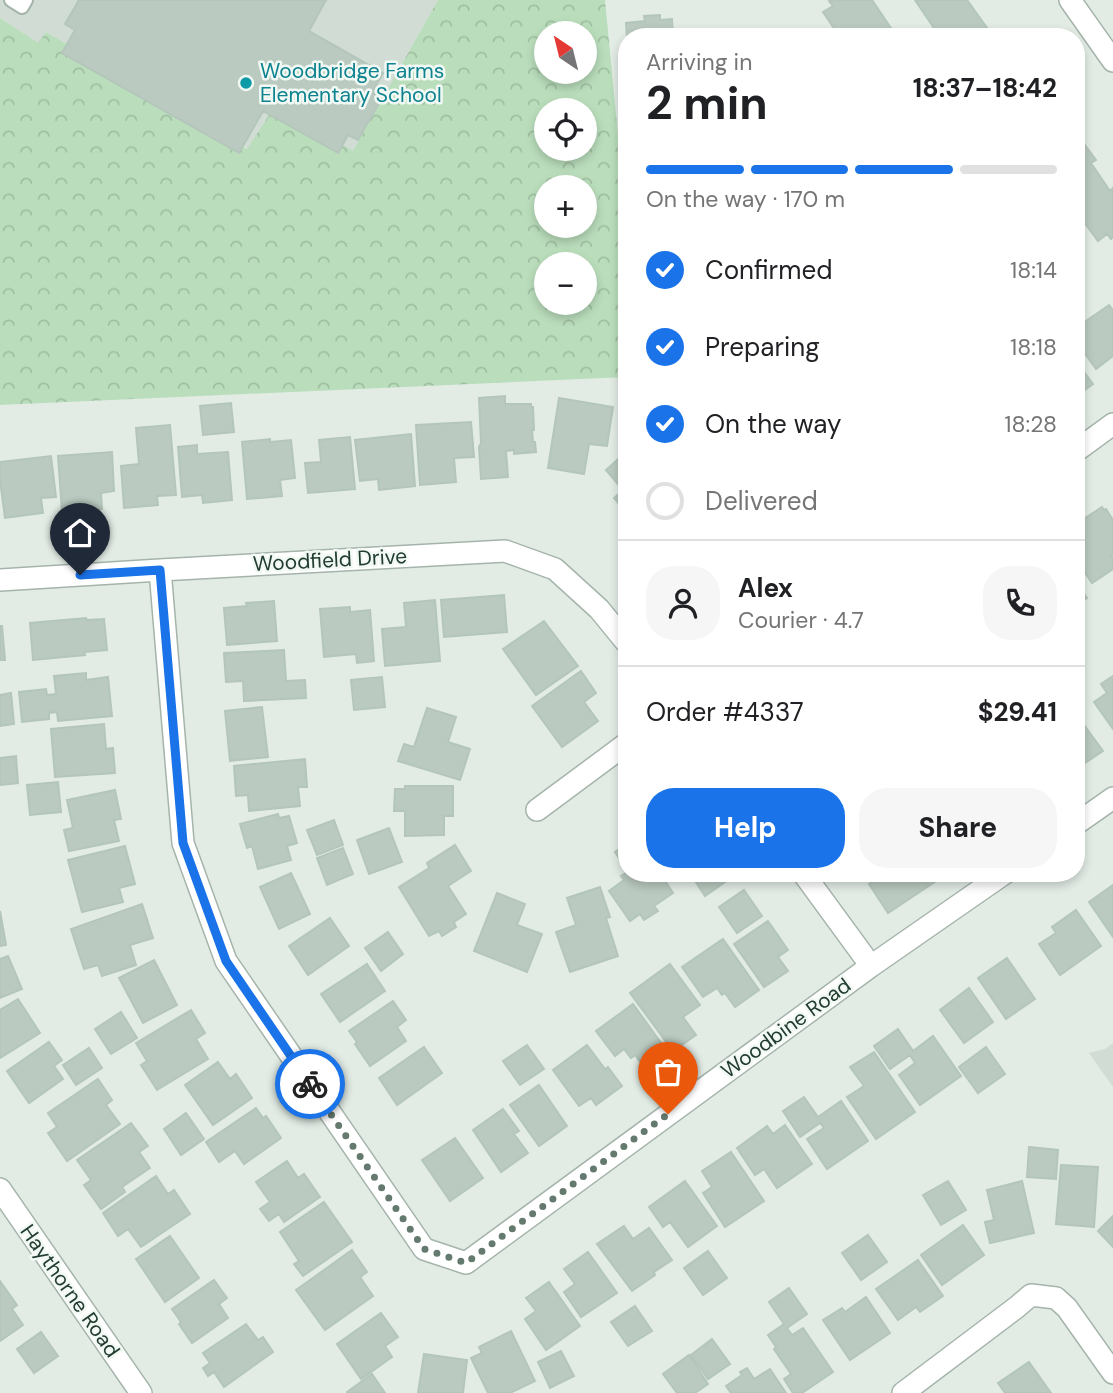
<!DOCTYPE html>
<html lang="en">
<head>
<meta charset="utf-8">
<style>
  body { margin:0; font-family:"DM Sans",sans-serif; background:#f6f6f6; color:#202124; height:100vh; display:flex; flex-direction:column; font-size:26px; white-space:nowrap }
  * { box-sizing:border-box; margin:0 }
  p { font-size:23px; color:#757577 }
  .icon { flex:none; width:38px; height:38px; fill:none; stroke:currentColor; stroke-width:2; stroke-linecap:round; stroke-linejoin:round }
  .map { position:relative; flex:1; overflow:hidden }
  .drawer { position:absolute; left:618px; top:28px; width:467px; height:854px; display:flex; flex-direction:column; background:#fff; border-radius:28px; box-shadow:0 4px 10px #0003 }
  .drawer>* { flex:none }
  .needle { width:46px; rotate:325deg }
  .buttons { position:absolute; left:534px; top:21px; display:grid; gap:14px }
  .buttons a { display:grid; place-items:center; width:63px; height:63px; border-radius:50%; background:#fff; box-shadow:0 4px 10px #0003; font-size:35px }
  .pin { position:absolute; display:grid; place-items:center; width:60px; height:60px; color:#fff; margin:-72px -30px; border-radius:50% 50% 50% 0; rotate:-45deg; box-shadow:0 0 7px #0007 }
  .pin .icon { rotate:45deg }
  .courier { position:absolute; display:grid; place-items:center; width:70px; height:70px; margin:-35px; border:5px solid #1a73e8; border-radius:50%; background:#fff; color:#222; box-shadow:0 2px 9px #0007 }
  .head em { font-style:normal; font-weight:700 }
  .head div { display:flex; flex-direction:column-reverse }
  .head { display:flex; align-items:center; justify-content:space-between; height:119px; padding:0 28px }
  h1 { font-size:46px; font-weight:700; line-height:52px }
  .bar { display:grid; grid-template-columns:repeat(4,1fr); gap:10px 7px; align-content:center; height:84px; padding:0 28px }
  .bar i { height:9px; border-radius:5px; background:#e0e0e0 }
  .bar .on { background:#1a73e8 }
  .bar p { grid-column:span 4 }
  .line { display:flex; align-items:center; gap:18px; padding:0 28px; border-top:2px solid #e0e0e0 }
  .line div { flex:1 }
  .round { display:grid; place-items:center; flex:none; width:74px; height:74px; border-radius:28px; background:#f6f6f6 }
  ol { padding:0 28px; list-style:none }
  li { display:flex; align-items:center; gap:21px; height:77px }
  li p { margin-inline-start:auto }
  li .icon { padding:7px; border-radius:50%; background:#1a73e8; color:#fff; stroke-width:4 }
  li:last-child { color:#757577 }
  li i { width:38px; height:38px; border:4px solid #e0e0e0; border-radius:50% }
  .action { display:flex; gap:14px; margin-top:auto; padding:14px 28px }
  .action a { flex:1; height:80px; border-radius:28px; background:#1a73e8; color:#fff; font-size:28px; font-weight:700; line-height:80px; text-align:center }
  .action a+a { background:#f6f6f6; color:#202124 }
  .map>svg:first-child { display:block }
  .built { fill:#d0dcd4 }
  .park { fill:url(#park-crowns); fill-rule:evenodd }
  .building { fill:#bacac0; stroke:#b4c6bb; stroke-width:2 }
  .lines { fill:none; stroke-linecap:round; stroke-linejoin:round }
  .lane-casing { stroke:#a5b4ab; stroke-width:16 }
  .street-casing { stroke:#a5b4ab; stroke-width:24 }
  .lane { stroke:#fff; stroke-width:12 }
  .street { stroke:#fff; stroke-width:21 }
  .done { stroke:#657a6f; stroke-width:7; stroke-dasharray:0 12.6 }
  .route { stroke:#1a73e8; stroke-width:9 }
  .culture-dot { fill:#0f9aa8; stroke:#f2f9f4; stroke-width:2.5 }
  .labels { text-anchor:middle; stroke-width:5; stroke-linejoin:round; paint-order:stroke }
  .culture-label { font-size:21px; fill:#0d838f; stroke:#f2f9f4; text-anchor:start }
  .street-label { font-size:21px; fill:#223d30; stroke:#f2f9f4 }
</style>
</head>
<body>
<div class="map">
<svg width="1113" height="1393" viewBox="0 0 1113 1393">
  <defs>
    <pattern id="park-crowns" width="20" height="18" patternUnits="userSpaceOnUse" patternTransform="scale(1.75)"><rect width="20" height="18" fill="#badebc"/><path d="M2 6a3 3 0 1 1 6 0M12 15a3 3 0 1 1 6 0" fill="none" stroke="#a0bfa2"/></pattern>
  </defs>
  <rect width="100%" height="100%" fill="#e2ece5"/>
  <path class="built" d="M0,0H438L353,152L275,106L248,149L46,32L38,44L0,18Z
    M1113,1043V1087L1089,1053L1105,1049Z"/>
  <path class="park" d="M438,0H605L626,219V377L0,405V18L38,43L46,32L247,149L275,106L353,151ZM546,33H584V72H546ZM546,110H584V149H546ZM546,187H584V226H546ZM546,264H584V303H546Z"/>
  <path class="building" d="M79,0H326L309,31L383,73L372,93L382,98L358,140L348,135L338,153L263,111L239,153L62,53L75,30L65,24Z
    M830,0H872L897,37H848L847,35L840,37L823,12L833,6L829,1Z
    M915,0H967L990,32L987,34L988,37H940Z
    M660,15V20L672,19L673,37H627L626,23L645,21L644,16Z
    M1076,133L1096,160L1091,163L1110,191L1113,188V237L1111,239L1107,234L1098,241L1076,211Z
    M1109,305L1113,310V356L1096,369L1076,341V328Z
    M1076,361L1093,384L1076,396Z
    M505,396V404H531V407H533L534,430H532L533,442H535L536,452L514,454V450L506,451L508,477L481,479L479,447L481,443L479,398Z
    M559,398L613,407L607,446L589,444L584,474L548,468Z
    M231,403L234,432L203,435L200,406Z
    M471,422L474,457L454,458L456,482L420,485L416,425Z
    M170,425L176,495L157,496L158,505L124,508L121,466L139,464L136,428Z
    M411,434L415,486L379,490L378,479L360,481L355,440Z
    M350,437L355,489L308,493L305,463L321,462L319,440Z
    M270,439V442L291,440L295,478L280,480L282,496L247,499L242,442Z
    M197,445V454L228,452L232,500L203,503L202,495L182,497L178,447Z
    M112,452L114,491L101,493L102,509L62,512L58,456Z
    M626,452V512L614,498L623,490L606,470Z
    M51,456L56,497L41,498L43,513L5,518L0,480V462Z
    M1102,507L1104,510L1106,509L1113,520V554L1111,555L1113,558V569L1092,583L1076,559V524Z
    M1076,583L1087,598L1076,606Z
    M504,595L507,632L444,637L441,600Z
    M435,600L440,661L385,666L382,629L406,627L404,603Z
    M274,601L277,641L227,645L224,608L247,606L246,603Z
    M350,607V612L370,610L374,661L357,663L356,654L324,657L320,609Z
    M86,618L87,620L104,619L107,650L84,652L85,655L33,660L30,623Z
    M544,621L578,666L536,695L503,649Z
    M0,626H2L5,660H0Z
    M284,650L286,681L305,680L306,698L244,701L243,681L226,682L224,653Z
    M581,671L596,693L584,702L598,721L562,747L532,706Z
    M86,673V680L108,677L112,716L58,721L57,712L49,713V719L22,722L19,692L46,689L47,695L56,694L54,676Z
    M1113,676V729L1094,702L1107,693L1101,684Z
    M382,677L385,707L354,710L351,680Z
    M11,693L14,724L0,726V695Z
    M262,707L268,757L230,761L225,711Z
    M427,708L456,717L448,742L470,749L460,780L398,761L404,744L414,747Z
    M1076,714L1103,751L1079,767L1076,763Z
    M104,724L106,749L113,748L115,773L55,777L51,729Z
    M16,756L18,783L0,785V758Z
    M305,759L307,787H298L300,806L249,811L248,795L236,796L234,766Z
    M58,782L61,812L30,815L27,785Z
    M405,786H453V816H444V835L405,836V811H394L395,789H405Z
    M115,790L121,819L114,820L119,841L69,851L64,830L73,828L67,800Z
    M278,814L279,818L289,816L297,843L287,846L291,860L258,869L252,846L247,848L240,824Z
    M334,820L343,845L317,855L307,830Z
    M389,828L402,862L369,874L357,840Z
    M626,844V869L615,852Z
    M455,845L471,871L448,886L466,914L454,922L456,927L442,936L439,931L429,936L399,887L429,868L427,863Z
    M125,846L135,884L119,888L123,902L82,912L68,860Z
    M343,848L353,874L327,885L317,858Z
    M291,873L310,914L279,929L260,887Z
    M626,873H660L673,893L654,906L658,911L644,920L640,914L630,921L609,891L624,880L621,876Z
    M690,873H729L732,877L705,896Z
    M885,873H948L888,913L869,884Z
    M1113,885V937L1089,902Z
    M600,887L610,917L606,918L618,956L570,972L556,932L576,925L567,898Z
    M744,890L762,916L737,933L719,907Z
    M497,893L525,904L517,925L542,934L527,972L474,951Z
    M142,904L153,938L130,945L136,965L102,976L98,965L84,969L71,929Z
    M1076,910L1101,946L1060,975L1039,944L1056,933L1052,927Z
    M0,911L6,945L0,946Z
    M330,918L349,946L308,975L289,946Z
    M768,921L788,950L778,957L788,971L764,987L734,944Z
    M388,932L403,954L381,971L365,948Z
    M723,939L759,990L735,1007L725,993L722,995L717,988L703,997L682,967Z
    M8,956L22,989L0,998V959Z
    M1007,958L1035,999L1006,1019L978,978Z
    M154,960L177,1005L143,1023L119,978Z
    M367,964L385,991L340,1022L321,994Z
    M670,964L700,1005L683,1017L696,1035L673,1051L630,993Z
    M969,988L993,1022L964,1043L940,1010Z
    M18,999L40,1033L0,1058V1010Z
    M393,1001L406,1020L397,1027L406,1041L370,1066L355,1044L357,1042L349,1031Z
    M633,1004L669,1054L646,1070L635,1055L631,1058L624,1049L615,1056L596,1031Z
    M191,1010L205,1033L196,1039L208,1059L157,1090L141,1065L147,1061L136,1043Z
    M121,1012L137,1038L111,1054L95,1029Z
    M898,1029L913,1051L933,1036L961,1076L920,1105L899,1075L915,1063L910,1055L890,1069L874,1046Z
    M49,1042L62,1060L54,1066L63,1079L29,1103L7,1071Z
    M527,1045L544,1069L520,1085L503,1061Z
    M587,1045L605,1069L608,1067L622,1086L596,1105L591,1098L579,1106L553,1070Z
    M424,1047L442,1073L397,1105L379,1078Z
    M986,1047L1005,1074L978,1093L959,1067Z
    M89,1048L102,1068L76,1085L63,1065Z
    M874,1052L915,1112L876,1139L847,1097L864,1086L850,1067Z
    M218,1062L230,1079L236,1074L252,1098L213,1125L185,1085Z
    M98,1079L112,1100L106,1105L120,1124L67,1161L48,1133L57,1127L48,1113Z
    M539,1085L567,1126L539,1146L510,1105Z
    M804,1097L818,1117L841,1101L868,1141L827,1169L807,1139L824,1128L820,1123L800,1137L783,1111Z
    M256,1108L263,1118L266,1116L281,1138L244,1164L235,1151L219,1162L206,1142Z
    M503,1109L519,1131L514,1134L528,1153L501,1172L473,1130Z
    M186,1113L204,1139L181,1155L164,1129Z
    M131,1123L148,1146L139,1152L150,1168L122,1187L125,1192L101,1209L84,1185L91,1180L77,1160Z
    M785,1125L812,1164L777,1188L764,1169L755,1175L737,1148L767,1126L773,1134Z
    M455,1138L483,1178L450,1201L422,1160Z
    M1029,1147L1058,1150L1056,1179L1027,1177Z
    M731,1152L764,1201L725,1227L703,1193L712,1187L702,1171Z
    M287,1161L298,1178L304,1174L320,1197L284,1222L279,1214L269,1221L260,1209L270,1202L256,1182Z
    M1061,1165L1098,1167L1094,1227L1056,1224Z
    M156,1176L168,1194L174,1190L190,1214L141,1247L128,1229L118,1236L103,1213Z
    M685,1181L717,1226L688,1247L670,1222L663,1227L649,1207Z
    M948,1181L966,1210L941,1225L923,1195Z
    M1022,1181L1034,1233L990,1243L985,1222L994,1220L987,1190Z
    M324,1202L352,1242L303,1276L294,1264L299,1261L280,1232Z
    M1113,1216V1247L1098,1231Z
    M963,1225L984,1255L942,1285L921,1255Z
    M624,1226L633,1239L649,1228L672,1260L654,1272L655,1275L632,1291L597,1244Z
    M868,1235L887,1262L861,1280L842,1253Z
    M170,1236L199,1278L165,1302L136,1259Z
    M352,1250L367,1272L360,1277L373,1296L325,1330L296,1290Z
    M708,1251L727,1278L703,1295L684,1268Z
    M588,1252L617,1293L581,1317L564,1292L575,1284L564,1269Z
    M918,1260L943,1296L920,1312L916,1307L898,1320L876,1289Z
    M214,1280L227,1298L219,1304L228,1318L192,1343L179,1324L181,1322L172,1309Z
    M0,1281L17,1305L12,1309L23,1325L0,1341Z
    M549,1282L580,1326L546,1350L525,1319L536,1311L526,1298Z
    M789,1288L807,1314L787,1328L792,1335L803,1328L833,1372L802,1393H793L784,1379L791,1374L774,1349L776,1347L768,1335L784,1324L769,1302Z
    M866,1297L890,1333L850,1360L823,1320L842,1308L845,1312Z
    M635,1306L652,1331L628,1346L611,1322Z
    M381,1313L398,1337L385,1346L392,1357L361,1379L337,1344Z
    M246,1324L258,1340L263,1337L273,1352L224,1387L214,1372L208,1376L203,1368L210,1363L203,1353Z
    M511,1331L535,1381L510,1393H488L471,1358L482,1353L479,1347Z
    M41,1332L58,1356L34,1373L17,1349Z
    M712,1339L730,1364L708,1379L691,1355Z
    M561,1351L574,1376L550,1388L538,1362Z
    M424,1354L467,1360L463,1393H418Z
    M689,1355L708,1384L695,1393H677L663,1374Z
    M1029,1362L1051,1393H1005L998,1383Z
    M747,1368L754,1379L770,1369L786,1393H731L726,1386L742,1375L740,1372Z
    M372,1374L385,1393H348L347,1392Z"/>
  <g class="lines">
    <defs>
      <path id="lane" d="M11,0L22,7L26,0"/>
      <path id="street" d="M1070,0L1113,61
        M1076,451L1113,424
        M160,570L183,843L226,961L424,1249L466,1263L871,966L1005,873
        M0,580L160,570L505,551L555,569L599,609L626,642
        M537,810L626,744
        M1076,824L1113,798
        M803,873L871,966
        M0,1189L141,1393
        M903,1393L1017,1307L1031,1295L1056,1298L1067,1308L1113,1373"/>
    </defs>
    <use href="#lane" class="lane-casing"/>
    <use href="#street" class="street-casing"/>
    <use href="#lane" class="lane"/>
    <use href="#street" class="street"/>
  </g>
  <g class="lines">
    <path class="done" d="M310,1084L424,1249L466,1263L668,1114"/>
    <path class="route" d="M80,575L160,570L183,843L226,961L310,1084"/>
  </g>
  <circle class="culture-dot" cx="246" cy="83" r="7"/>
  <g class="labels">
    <g class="culture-label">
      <text x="260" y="78">Woodbridge Farms<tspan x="260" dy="24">Elementary School</tspan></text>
    </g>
    <g class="street-label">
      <text transform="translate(330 560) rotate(-3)" y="7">Woodfield Drive</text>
      <text transform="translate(786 1028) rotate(-36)" y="7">Woodbine Road</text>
      <text transform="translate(70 1291) rotate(55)" y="7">Haythorne Road</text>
    </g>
  </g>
</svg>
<div class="buttons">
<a><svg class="needle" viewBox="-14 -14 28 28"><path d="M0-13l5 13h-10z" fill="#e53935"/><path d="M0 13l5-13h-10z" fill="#757577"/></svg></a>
<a><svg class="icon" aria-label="locate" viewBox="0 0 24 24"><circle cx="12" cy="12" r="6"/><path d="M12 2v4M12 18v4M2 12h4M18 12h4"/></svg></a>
<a>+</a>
<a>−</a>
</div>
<div class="pin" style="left:668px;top:1114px;background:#ea580c"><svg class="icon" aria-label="bag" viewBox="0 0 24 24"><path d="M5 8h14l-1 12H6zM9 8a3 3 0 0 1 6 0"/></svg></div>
<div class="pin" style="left:80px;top:575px;background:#1f2937"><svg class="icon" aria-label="home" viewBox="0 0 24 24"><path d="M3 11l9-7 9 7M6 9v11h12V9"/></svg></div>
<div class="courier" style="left:310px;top:1084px"><svg class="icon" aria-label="bike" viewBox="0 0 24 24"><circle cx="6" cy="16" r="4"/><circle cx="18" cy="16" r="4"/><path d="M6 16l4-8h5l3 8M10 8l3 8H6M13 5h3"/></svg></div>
<section class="drawer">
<div class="head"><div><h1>2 min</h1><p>Arriving in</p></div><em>18:37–18:42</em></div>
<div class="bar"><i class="on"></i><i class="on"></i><i class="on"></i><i></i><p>On the way · 170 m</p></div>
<ol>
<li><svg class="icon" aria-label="check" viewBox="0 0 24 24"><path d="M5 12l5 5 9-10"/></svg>Confirmed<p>18:14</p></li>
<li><svg class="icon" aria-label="check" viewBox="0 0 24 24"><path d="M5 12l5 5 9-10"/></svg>Preparing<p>18:18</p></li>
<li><svg class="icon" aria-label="check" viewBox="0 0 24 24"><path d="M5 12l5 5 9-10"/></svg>On the way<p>18:28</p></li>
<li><i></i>Delivered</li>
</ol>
<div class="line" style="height:126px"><a class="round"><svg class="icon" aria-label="person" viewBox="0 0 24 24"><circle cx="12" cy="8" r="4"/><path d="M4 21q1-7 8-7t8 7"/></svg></a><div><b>Alex</b><p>Courier · 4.7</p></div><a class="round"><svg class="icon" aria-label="phone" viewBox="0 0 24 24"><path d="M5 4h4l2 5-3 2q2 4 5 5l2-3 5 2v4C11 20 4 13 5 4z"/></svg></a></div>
<div class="line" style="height:91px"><div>Order #4337</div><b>$29.41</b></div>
<div class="action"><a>Help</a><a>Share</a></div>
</section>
</div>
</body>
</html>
